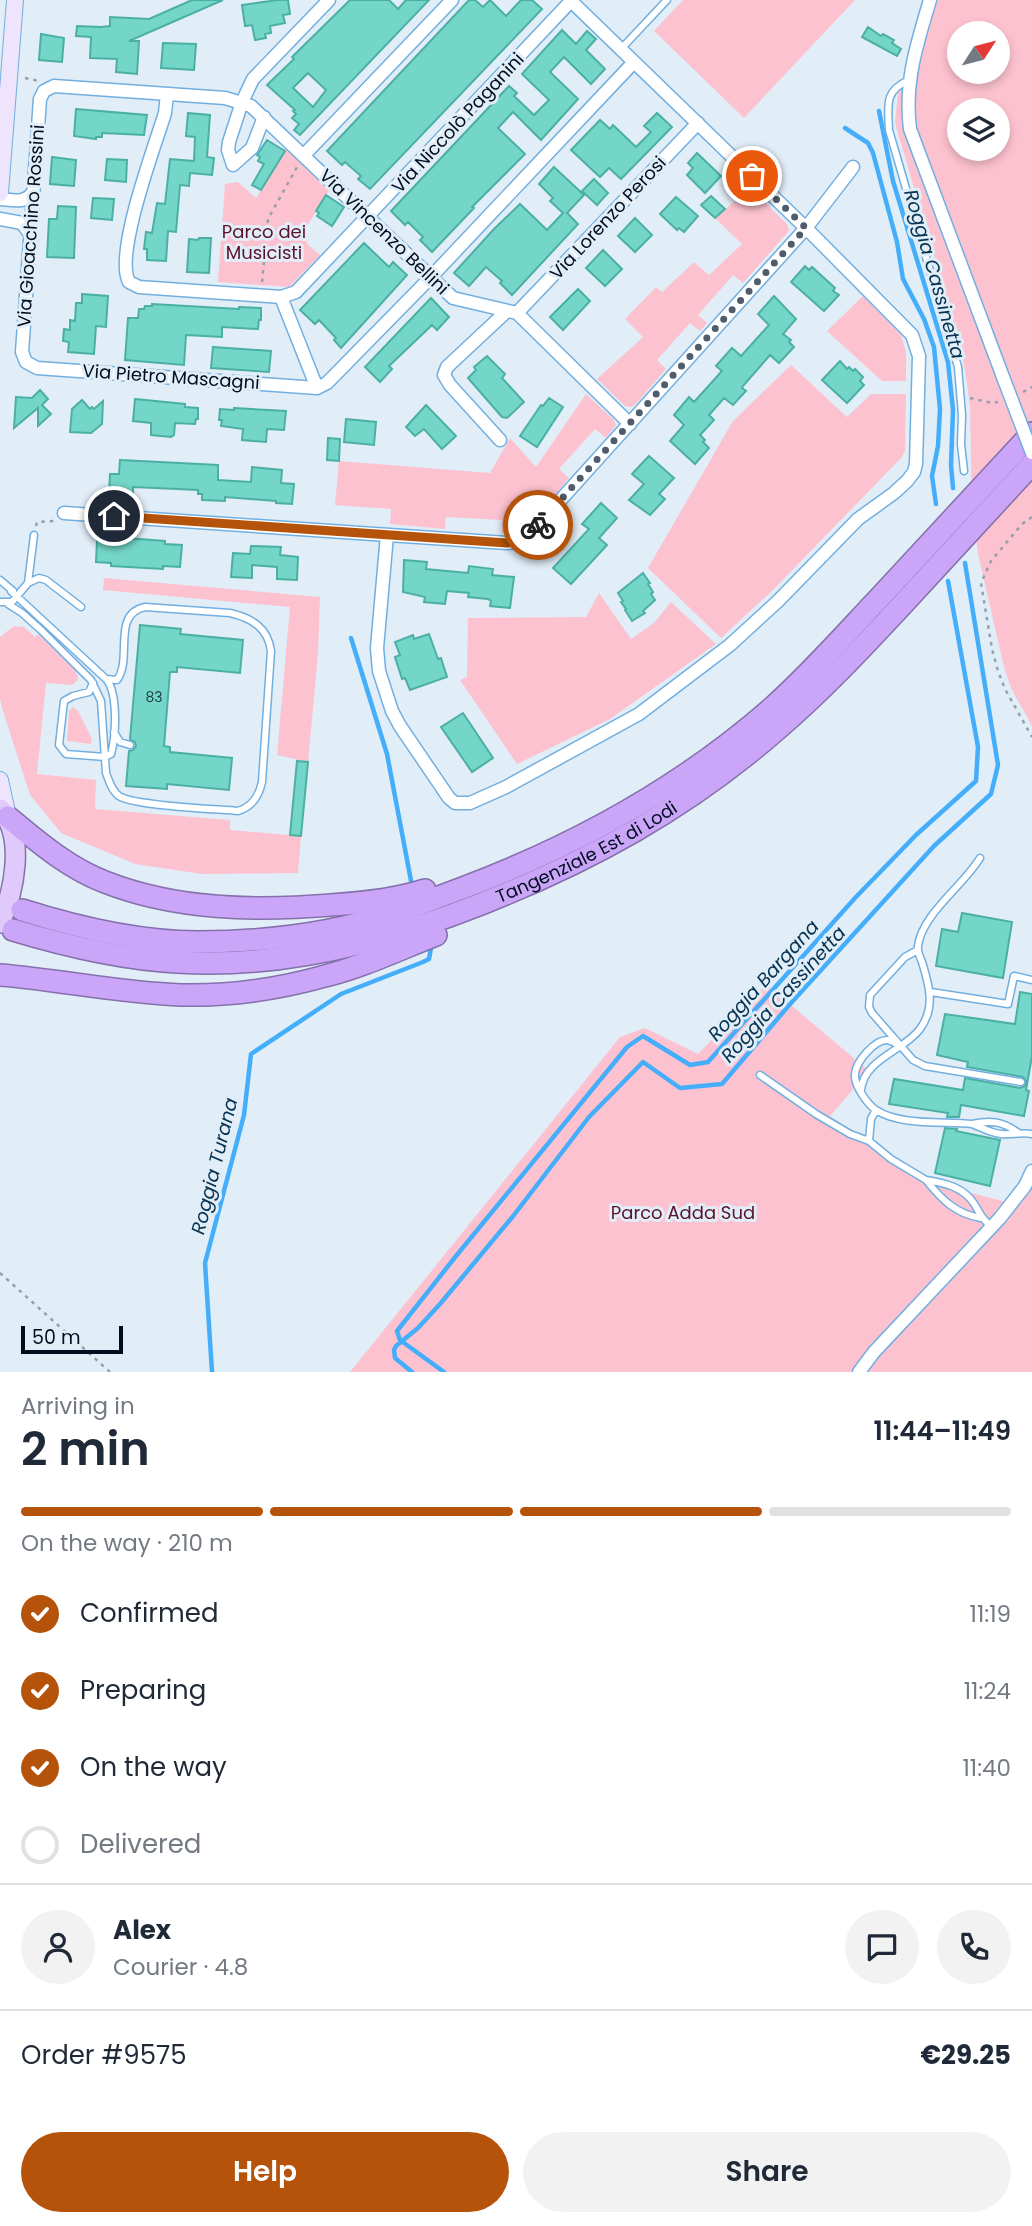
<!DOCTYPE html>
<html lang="en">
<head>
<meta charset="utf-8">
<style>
  body { margin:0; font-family:Poppins,sans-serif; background:#f2f2f3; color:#1f2937; height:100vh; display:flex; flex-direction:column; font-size:26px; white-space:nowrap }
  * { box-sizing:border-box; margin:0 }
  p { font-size:23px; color:#747a83 }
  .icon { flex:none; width:38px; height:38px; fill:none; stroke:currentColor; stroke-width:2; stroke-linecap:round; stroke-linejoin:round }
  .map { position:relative; height:1372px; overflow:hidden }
  .details { display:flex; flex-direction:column; background:#fff; flex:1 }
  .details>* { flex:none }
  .needle { width:46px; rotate:54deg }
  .tools { position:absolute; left:947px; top:21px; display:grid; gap:14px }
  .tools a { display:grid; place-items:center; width:63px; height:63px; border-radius:50%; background:#fff; box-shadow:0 4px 10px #0003; font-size:35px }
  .scale { position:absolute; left:21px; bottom:18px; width:102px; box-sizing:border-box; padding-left:7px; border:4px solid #000e1f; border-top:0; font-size:19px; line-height:24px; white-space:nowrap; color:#000e1f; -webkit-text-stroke:5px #e1edf7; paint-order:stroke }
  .pin { position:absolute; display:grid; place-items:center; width:60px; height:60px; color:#fff; margin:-30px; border:4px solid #fff; border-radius:50%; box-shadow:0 2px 7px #0007 }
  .courier { position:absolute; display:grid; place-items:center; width:70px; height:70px; margin:-35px; border:5px solid #b45309; border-radius:50%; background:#fff; color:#222; box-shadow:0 2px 9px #0007 }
  .headline em { font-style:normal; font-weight:600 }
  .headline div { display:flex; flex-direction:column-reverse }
  .headline { display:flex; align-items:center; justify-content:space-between; height:119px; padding:0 21px }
  h1 { font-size:46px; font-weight:600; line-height:52px }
  .bar { display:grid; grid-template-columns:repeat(4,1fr); gap:10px 7px; align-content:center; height:84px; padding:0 21px }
  .bar i { height:9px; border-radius:5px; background:#e0e1e3 }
  .bar .on { background:#b45309 }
  .bar p { grid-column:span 4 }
  .line { display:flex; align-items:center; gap:18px; padding:0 21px; border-top:2px solid #e0e1e3 }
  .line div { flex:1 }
  .round { display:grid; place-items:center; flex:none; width:74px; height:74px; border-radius:37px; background:#f2f2f3 }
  ol { padding:0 21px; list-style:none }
  li { display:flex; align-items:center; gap:21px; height:77px }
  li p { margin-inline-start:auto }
  li .icon { padding:7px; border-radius:50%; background:#b45309; color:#fff; stroke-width:4 }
  li:last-child { color:#747a83 }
  li i { width:38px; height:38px; border:4px solid #e0e1e3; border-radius:50% }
  .cta { display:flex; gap:14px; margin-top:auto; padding:14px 21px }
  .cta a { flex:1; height:80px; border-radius:42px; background:#b45309; color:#fff; font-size:28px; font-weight:600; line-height:80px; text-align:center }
  .cta a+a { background:#f2f2f3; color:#1f2937 }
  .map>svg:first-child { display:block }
  .green { fill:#fdc2cf; fill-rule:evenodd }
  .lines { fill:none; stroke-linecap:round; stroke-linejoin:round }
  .stream { stroke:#45aefb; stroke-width:4.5 }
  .building { fill:#73d6c9; stroke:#4bb0a3; stroke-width:2; fill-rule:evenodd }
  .lane-casing { stroke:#72afe0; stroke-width:9 }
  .street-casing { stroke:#72afe0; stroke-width:15 }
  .secondary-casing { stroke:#72afe0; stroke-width:18 }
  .primary-casing { stroke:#8471ac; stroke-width:22 }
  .highway-casing { stroke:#8471ac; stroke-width:24 }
  .path { stroke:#94a1ad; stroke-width:2.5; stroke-dasharray:3.5 5; stroke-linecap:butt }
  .lane { stroke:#fff; stroke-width:6 }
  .street { stroke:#fff; stroke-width:12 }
  .secondary { stroke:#efe4fd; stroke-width:16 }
  .primary { stroke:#e0cafb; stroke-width:19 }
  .highway { stroke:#cba6f8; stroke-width:21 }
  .street-bridge-casing { stroke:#72afe0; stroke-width:15; stroke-linecap:butt }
  .street-bridge { stroke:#fff; stroke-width:12 }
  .done { stroke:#4f5c6b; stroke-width:7; stroke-dasharray:0 12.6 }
  .route { stroke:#b45309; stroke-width:9 }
  .labels { text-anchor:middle; stroke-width:6; stroke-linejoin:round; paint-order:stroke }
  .number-label { font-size:14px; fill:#1d404a }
  .street-label { font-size:18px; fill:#000e1f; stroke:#e1edf7 }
  .park-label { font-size:18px; fill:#5b112b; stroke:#e1edf7 }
  .water-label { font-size:19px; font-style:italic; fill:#073352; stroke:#e1edf7 }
</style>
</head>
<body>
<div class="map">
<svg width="1032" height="1372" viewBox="0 0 1032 1372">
  <rect width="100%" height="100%" fill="#e1edf7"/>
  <path class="green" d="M683,0H855L744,118L654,31Z
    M938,0H1032V726L1011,688L1004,667L978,554L972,509L970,406L965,370L959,341L895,123L898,92ZM959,33H998V72H959ZM959,110H998V149H959Z
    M286,149L329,190L306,228L307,244L320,255L289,287L218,282L225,184L238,182L256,198Z
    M742,180L787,224L789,231L743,283L733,275L698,315L707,323L700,331L690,323L657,360L666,369L635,405L631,407L625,406L597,379L643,337L625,319L656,287L662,292L694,262L709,275L742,244L715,218L736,200L730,193Z
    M863,296L901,335L906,352V381H882L827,331Z
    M791,365L847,417L871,394H906L905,450L902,457L772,591L721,638L648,568L733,421Z
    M586,394L614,420L616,425L606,438L595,429L559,469L569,478C552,497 529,535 502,533V520L446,517L445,529L390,524L391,509L335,505L339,461L490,473L510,438L536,467Z
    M104,578L320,597L318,654L308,762L277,755L290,607L103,590Z
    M599,593L631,639L654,623L671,602L716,644L610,719L517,764L460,680L467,677L468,618L586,617Z
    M14,626L24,627L35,637L38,634L75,670L78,676L77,681L72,685L46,683L37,774L96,780L95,809L230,820V830L301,836L298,873L202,874L135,864L61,833L30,795L2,708L0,699V637Z
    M73,707L78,711L92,739L91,744L67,741L69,711Z
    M766,984L869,1071L830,1116L925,1181L1018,1205L1032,1184V1372H350L620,1037L645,1028L698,1054Z"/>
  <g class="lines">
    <path class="stream" d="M879,111L893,181L948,362L953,410L951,465L953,488
      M845,128L868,143L873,153L897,242L903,279L924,319L934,347L940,409L938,446L932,476L936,504
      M351,638L387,754L412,886
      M212,1372L205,1263L244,1115L251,1054L341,994L423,962L429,959L431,948
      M412,1372L395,1358L394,1350L396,1346L418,1328L440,1304L514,1215L589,1117L643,1062L680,1088L722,1084L791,1003L934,846L991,794L998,765L965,563
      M444,1372L400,1340L397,1331L456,1256L627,1047L643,1036L690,1065L708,1062L855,898L916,835L976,781L978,747L948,581"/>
  </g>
  <path class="building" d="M192,0H223L129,41H139L137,74L116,72L117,59L90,58L91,37L76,36L77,26L101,27L110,26V17L149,19Z
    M278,0H288L290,14L283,15L285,23L270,26L271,33L265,34L266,38L255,40L252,25L245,26L242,5Z
    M350,0H389L398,9L406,0H429L300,135L294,130L299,124L292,118L296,114L293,111L295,110L267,85L294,59L292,57ZM308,73L326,90L313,107L293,88Z
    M469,0H475L483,7L490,0L506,16L521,0H532L542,9L370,189L358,179L361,176L345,162L342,165L327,151Z
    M868,27L881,36L883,34L894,40L892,43L901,49L897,56L862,37Z
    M562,30L576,44L587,31L596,39L586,50L605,69L591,84L564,57L550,72L578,99L541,140L513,112L498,128L525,154L472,207L474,208L432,252L420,240L423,237L408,222L405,225L391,211L509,86L517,93L514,96L534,115L549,100L522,74Z
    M41,34L64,38L62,62L39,60Z
    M163,43L196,44L194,70L161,68Z
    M76,109L147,115L144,135L102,133V137H96V139L74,136Z
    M188,113L210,115L207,157L214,158L212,175L190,173L189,186L180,185L176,232L168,231L166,261L147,260V249H144L146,232L152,233L157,203L165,204L170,159L194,161L195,137L186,136Z
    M657,113L672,127L621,179L609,168L600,177L571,150L600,120L610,129L613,125L636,147L651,132L644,126Z
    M267,140L285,151L261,190L252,185L264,164L258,161L260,157L257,155Z
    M697,153L721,176L705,193L687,175L693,168L688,163Z
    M52,157L76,160L74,186L50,184Z
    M107,159L127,160L126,182L105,180Z
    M554,167L584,195L567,213L578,224L512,295L500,283L502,281L486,267L469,286L454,273L494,229L520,204L547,230L563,213L550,201L553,198L539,184Z
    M594,179L608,193L597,205L582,191Z
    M326,195L344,207L332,226L317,216L319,213L316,211Z
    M711,196L725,209L715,218L701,205Z
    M676,197L698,216L684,232L679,228L677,230L660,214Z
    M93,198L114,199L112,220L91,218Z
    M58,206L76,207L74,258L47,257L49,219H57Z
    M635,218L652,235L635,252L618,236Z
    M199,238H211L209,273L187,272L189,239L198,240Z
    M364,243L389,267L393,262L407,275L341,348L334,340L336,338L319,320L315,324L300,310Z
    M603,250L622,269L605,286L586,268Z
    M805,266L809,270L812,267L835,288L833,291L839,295L824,311L791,282Z
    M578,289L590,301L563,330L550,317Z
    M82,294L108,296L106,327L96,326L94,354L68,352L69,342L63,341L64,329L70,330V320L75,321L76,303H82Z
    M774,296L796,319L783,334L791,340L789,342L794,347L779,363L770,355L743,386L742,388L746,391L733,405L724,398L709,415L714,420L700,435L705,440L703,442L709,448L695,464L670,441L684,425L674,415L689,397L694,402L722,371L716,366L732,348L741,356L769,325L758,314Z
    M431,298L449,317L437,330L432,325L389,366L392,369L380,382L365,367Z
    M152,304L239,309V307L261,308V320H259L258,329L222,327V337L186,335L184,365L125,360L128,318H138L139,309H144L145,306H152Z
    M213,347L271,351L269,372L211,368Z
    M487,356L505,374L502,378L524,402L507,418L502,417L468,378L476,370L474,367Z
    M840,361L847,369L849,367L853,371L855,369L863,377L860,381L864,385L847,403L822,380Z
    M40,390L48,399L42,405L51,414L38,426V408L14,428L16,397L32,398Z
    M549,398L563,407L537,447L520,436L541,405L543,406Z
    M135,399L185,404V407L198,408V419H196L195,424L175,423L174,435L171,437L151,435V423L133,421Z
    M82,400L90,409L92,407L94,409L103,401L102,424L91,433L70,432L72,409Z
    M426,405L456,436L442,449L424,429L415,436L406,427Z
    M234,408L286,411L284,430L267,429L266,442L242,440L243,429L221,426L222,420H219L220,409L234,410Z
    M346,419L376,422L374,445L344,442Z
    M328,438L340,439L339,461L327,460Z
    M649,456L674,478L659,494L665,499L650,515L629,500L644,484L632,474Z
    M120,460L218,465V480L251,482L252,467L282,470L281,483L294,484L292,504L276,503V501L225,497V501L202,500V494H198V490L177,489L133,487V495L109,494L110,474H119Z
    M601,503L617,518L599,538L607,545L571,584L553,568L589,529L582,524Z
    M113,537L165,541V544L182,545L180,567L163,566V569L111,566V563L96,562L97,541H112Z
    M251,546L281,547L280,555L298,557L297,580L277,579V567L252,565V578L231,577L233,553L250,554Z
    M404,560L427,562L426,569L468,573L469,566L493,569L492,575L514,577L510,608L490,606L491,601L488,599L468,597L469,593L447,591L445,604L424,602L425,597L403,592Z
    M643,573L650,583L648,584L653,592L651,594L655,600L643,611L645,613L632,621L625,610L626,609L621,602L623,601L618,593Z
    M140,625L181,629L180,634L243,640L240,673L177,667V672H170L164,746L170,747V752L232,758L229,790L167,784V789L126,786L129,751L133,750L136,746L135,742L130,739Z
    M429,634L438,659L441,658L447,677L410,690L405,678L402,679L395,657L400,655L395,642L413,635L414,639Z
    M463,713L493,758L472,772L441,727Z
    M297,761L308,762L301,836L290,835Z
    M962,913L1012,922L1003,978L936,966L942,929L958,932Z
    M1020,992L1032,994V1056L1026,1090L1029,1091L1024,1116L961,1105L959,1117H947L948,1113L889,1104L894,1079L963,1090L965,1078L1020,1088L1025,1086L1026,1081L1023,1077L967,1067L968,1062L937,1055L945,1014L1015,1024Z
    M945,1128L957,1129L956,1131L1000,1140L990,1186L935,1173Z"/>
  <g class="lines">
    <defs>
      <path id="lane" d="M621,49L667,0
        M909,80C884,91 888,105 889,130L958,367L962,415L961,444L964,471
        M0,580L13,591
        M28,583L39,578L46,580L81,607
        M0,602H12L28,583L34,535
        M8,604L22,613L42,631L91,680L101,701L106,773C109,781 112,791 119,796C134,806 216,809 238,811C252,807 259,796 262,782L271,651C268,628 252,618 230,613L145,607C111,614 133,659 117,680L106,679L11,591
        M93,683L89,692L73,696L64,701L59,745L66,754L105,757L111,754C116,736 118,695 107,680
        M114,732L120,742L130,745
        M918,950L905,957L870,995L869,1007L872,1013L913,1060L925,1066L1021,1082
        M931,992L1008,1004L1014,976L1032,980
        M897,1044C895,1043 889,1040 887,1040C874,1040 856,1062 855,1074C854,1085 867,1104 876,1110C900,1126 944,1121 972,1124
        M760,1075L816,1114L850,1134L869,1141L891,1159L926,1180
        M861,1090C864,1059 904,1051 920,1029C936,1007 929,985 922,962C920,957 917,952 918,946C922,914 964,885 980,858
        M1017,1132C1002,1121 990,1120 972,1124C982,1128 991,1133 1001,1134C1012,1135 1021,1132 1032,1134
        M869,1141L871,1119L876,1110
        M981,1218C956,1214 942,1200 926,1180C945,1183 964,1187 975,1205C980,1214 983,1220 992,1227"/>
      <path id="street" d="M930,0C917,43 904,83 910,129L1003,377
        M167,94L165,113C155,146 114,254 129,282L139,287L281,297L296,292L571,1
        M264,117L252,148L233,165L228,150L229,142L242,102L253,79L329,0
        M304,155L452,0
        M0,199C13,200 25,204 33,192
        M0,219L22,223L30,234
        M281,297L317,388
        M517,313L698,123
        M317,388L37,368L26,362L22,352L40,99L44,91L54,86L225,98L251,106L453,298L517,313L630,424
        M317,388L327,383L431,277L634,62
        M500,440L450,385L444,375L447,367L507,311
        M64,513L507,543L521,541L528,536L806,228L853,167
        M387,535L377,648L379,671L392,711L400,726L449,798L455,803H470L506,787L639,714L730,645L778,601L858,519L894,493L907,481L914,472L916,464L919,356L912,335L812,234L570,0
        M859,1372L874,1352L1000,1218L1025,1186L1032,1171"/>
      <path id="secondary" d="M0,193L15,0
        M0,780L8,817"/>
      <path id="primary" d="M0,809C26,835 14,893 0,923"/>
      <g id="highway">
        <path d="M8,817C37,841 68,868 105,882C176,910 256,911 331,905C362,903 395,900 425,890"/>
        <path d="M22,910C79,928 138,942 198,942C264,942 330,934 393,914C415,906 438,897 460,889C575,846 681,788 773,707C812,672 846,633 882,595C932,541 982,487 1032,433"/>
        <path id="s1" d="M13,930C66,946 120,959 177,962C280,969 385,942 481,904C590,861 685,809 774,732C820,693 861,649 902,605C945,558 989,511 1032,464"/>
        <path d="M0,975C61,980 120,993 181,995C229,996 279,989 325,976C362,967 400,949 436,935"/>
      </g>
    </defs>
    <use href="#lane" class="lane-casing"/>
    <use href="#street" class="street-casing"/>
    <use href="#secondary" class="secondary-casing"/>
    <use href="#primary" class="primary-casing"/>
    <use href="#highway" class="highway-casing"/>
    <path class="path" d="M25,78L35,80L38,82
      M262,282L268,219L297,167
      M1023,392L1032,387
      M970,398L992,403L998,402
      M1032,517L1022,524L991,561L981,583L992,649L998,671L1005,689L1032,737
      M36,526L37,522L55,521
      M0,1273L110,1372"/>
    <use href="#lane" class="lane"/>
    <use href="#street" class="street"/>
    <use href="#secondary" class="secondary"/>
    <use href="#primary" class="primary"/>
    <use href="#highway" class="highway"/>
    <defs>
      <path id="street-bridge" d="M1003,377L1032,453"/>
    </defs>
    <use href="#street-bridge" class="street-bridge-casing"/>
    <use href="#street-bridge" class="street-bridge"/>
  </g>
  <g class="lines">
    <path class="done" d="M538,525L806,228L752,176"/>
    <path class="route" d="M114,516L507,543C522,540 528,536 538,525"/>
  </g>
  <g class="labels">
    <g class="number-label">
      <text x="154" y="702">83</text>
    </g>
    <g class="street-label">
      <text transform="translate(458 123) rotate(-47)" y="6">Via Niccolò Paganini</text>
      <text transform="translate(608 218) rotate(-47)" y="6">Via Lorenzo Perosi</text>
      <text transform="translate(31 226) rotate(-86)" y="6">Via Gioacchino Rossini</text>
      <text transform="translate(384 232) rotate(44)" y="6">Via Vincenzo Bellini</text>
      <text transform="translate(171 377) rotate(4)" y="6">Via Pietro Mascagni</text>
      <text dy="6" stroke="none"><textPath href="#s1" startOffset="597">Tangenziale Est di Lodi</textPath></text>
    </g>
    <g class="park-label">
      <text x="264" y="238">Parco dei<tspan x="264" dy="21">Musicisti</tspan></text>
      <text x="683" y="1219">Parco Adda Sud</text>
    </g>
    <g class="water-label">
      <text transform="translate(935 274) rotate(74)" y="7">Roggia Cassinetta</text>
      <text transform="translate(763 980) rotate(-48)" y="7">Roggia Bargana</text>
      <text transform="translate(783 994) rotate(-48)" y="7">Roggia Cassinetta</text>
      <text transform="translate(214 1166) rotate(-76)" y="7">Roggia Turana</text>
    </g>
  </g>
</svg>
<div class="tools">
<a><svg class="needle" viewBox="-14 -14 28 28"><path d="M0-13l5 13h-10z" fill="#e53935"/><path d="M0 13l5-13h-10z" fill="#747a83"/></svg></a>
<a><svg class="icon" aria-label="layers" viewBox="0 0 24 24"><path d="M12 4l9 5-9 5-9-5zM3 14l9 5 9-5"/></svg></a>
</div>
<div class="scale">50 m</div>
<div class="pin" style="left:752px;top:176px;background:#ea580c"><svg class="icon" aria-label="bag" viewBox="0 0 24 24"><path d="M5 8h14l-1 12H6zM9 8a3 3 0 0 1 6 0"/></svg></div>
<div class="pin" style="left:114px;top:516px;background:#1f2937"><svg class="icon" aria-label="home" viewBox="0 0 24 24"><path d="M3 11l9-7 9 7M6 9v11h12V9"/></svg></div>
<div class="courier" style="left:538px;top:525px"><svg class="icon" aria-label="bike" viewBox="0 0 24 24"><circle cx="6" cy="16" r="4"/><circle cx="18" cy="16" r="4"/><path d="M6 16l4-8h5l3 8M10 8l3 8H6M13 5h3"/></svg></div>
</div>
<section class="details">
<div class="headline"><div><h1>2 min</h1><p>Arriving in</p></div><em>11:44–11:49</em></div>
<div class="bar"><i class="on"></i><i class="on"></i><i class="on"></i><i></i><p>On the way · 210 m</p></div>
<ol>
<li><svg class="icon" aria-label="check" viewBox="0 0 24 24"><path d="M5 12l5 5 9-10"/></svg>Confirmed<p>11:19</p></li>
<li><svg class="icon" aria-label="check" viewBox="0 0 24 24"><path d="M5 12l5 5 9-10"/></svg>Preparing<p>11:24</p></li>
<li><svg class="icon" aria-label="check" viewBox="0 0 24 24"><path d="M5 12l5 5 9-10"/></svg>On the way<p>11:40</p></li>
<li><i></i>Delivered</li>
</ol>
<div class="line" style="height:126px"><a class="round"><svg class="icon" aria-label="person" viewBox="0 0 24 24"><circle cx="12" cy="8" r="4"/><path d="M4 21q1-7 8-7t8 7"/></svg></a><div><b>Alex</b><p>Courier · 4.8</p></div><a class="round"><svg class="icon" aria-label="chat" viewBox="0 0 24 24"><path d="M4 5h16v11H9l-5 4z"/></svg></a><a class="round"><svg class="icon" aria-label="phone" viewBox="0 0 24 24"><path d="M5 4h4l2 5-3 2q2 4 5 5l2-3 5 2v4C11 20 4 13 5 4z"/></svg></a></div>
<div class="line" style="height:91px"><div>Order #9575</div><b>€29.25</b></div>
<div class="cta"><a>Help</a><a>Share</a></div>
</section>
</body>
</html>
